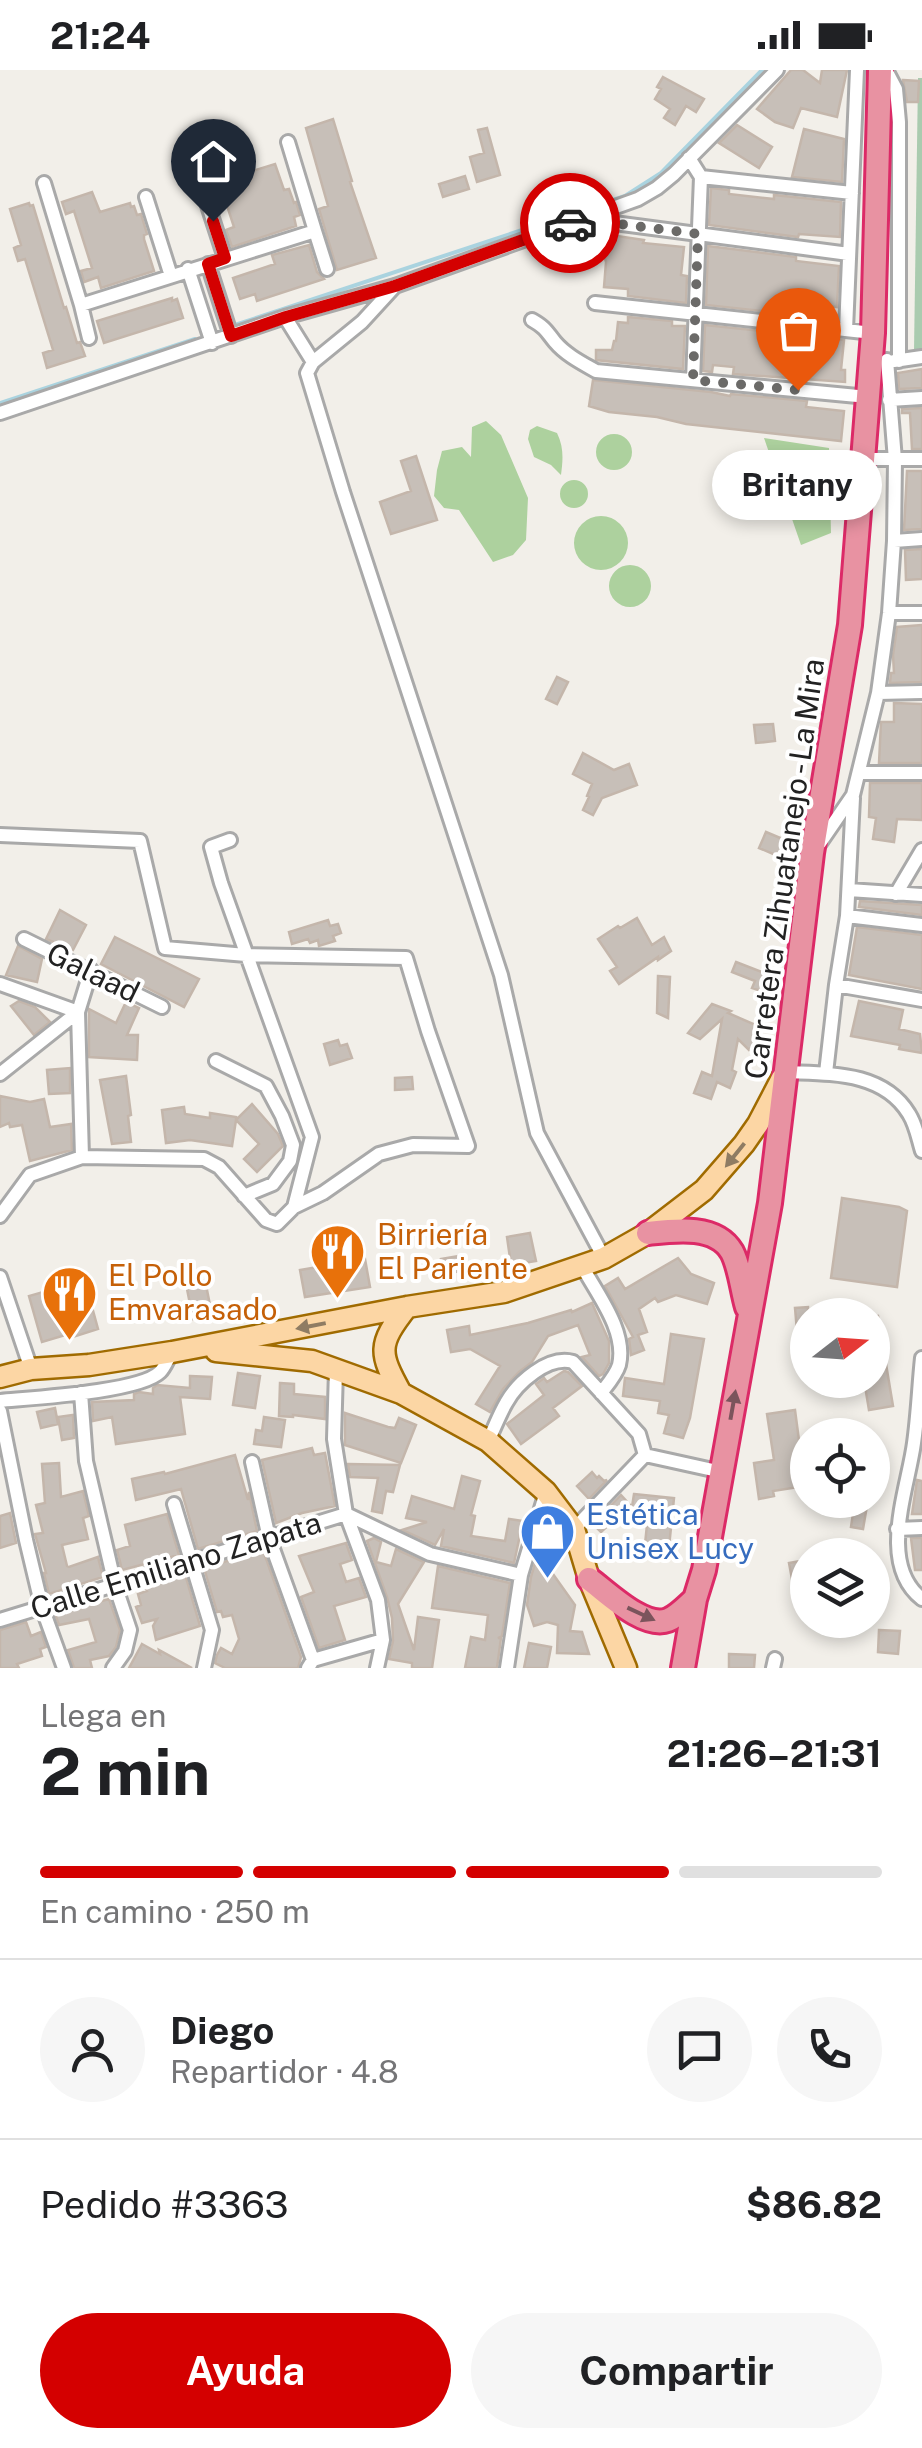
<!DOCTYPE html>
<html lang="es">
<head>
<meta charset="utf-8">
<style>
  body { margin:0; font-family:"Public Sans",sans-serif; background:#f6f6f6; color:#202124; height:100vh; display:flex; flex-direction:column; font-size:38px; white-space:nowrap }
  * { box-sizing:border-box; margin:0 }
  p { font-size:32px; color:#757577 }
  .icon { flex:none; width:55px; height:55px; fill:none; stroke:currentColor; stroke-width:2; stroke-linecap:round; stroke-linejoin:round }
  .map { position:relative; height:1598px; overflow:hidden }
  .details { display:flex; flex-direction:column; background:#fff; flex:1 }
  .details>* { flex:none }
  .needle { width:65px; rotate:73deg }
  .controls { position:absolute; left:790px; top:1228px; display:grid; gap:20px }
  .controls a { display:grid; place-items:center; width:100px; height:100px; border-radius:50%; background:#fff; box-shadow:0 5px 15px #0003; font-size:50px }
  .pin { position:absolute; display:grid; place-items:center; width:85px; height:85px; color:#fff; margin:-102px -42px; border-radius:50% 50% 50% 0; rotate:-45deg; box-shadow:0 0 10px #0007 }
  .pin .icon { rotate:45deg }
  .courier { position:absolute; display:grid; place-items:center; width:100px; height:100px; margin:-50px; border:8px solid #d40000; border-radius:50%; background:#fff; color:#222; box-shadow:0 2px 12px #0007 }
  .bubble { position:absolute; height:70px; border-radius:35px; background:#fff; box-shadow:0 5px 15px #0003; font-size:32px; font-weight:700; line-height:70px; text-align:center }
  .overview em { font-style:normal; font-weight:700 }
  .overview div { display:flex; flex-direction:column-reverse }
  .overview { display:flex; align-items:center; justify-content:space-between; height:170px; padding:0 40px }
  h1 { font-size:65px; font-weight:700; line-height:75px }
  .bar { display:grid; grid-template-columns:repeat(4,1fr); gap:15px 10px; align-content:center; height:120px; padding:0 40px }
  .bar i { height:12px; border-radius:8px; background:#e0e0e0 }
  .bar .active { background:#d40000 }
  .bar p { grid-column:span 4 }
  .line { display:flex; align-items:center; gap:25px; padding:0 40px; border-top:2px solid #e0e0e0 }
  .line div { flex:1 }
  .round { display:grid; place-items:center; flex:none; width:105px; height:105px; border-radius:52px; background:#f6f6f6 }
  .button { display:flex; gap:20px; margin-top:auto; padding:20px 40px }
  .button a { flex:1; height:115px; border-radius:60px; background:#d40000; color:#fff; font-size:40px; font-weight:700; line-height:115px; text-align:center }
  .button a+a { background:#f6f6f6; color:#202124 }
  .status { display:flex; justify-content:space-between; align-items:center; height:70px; padding:0 50px; background:#fff; direction:ltr }
  .status svg { height:28px; fill:currentColor }
  .map>svg:first-child { display:block }
  .forest { fill:#add19e }
  .cemetery { fill:#aacbaf }
  .lines { fill:none; stroke-linecap:round; stroke-linejoin:round }
  .stream { stroke:#aad3df; stroke-width:4 }
  .building { fill:#c7bfb8; stroke:#c4b6ab; stroke-width:2.5 }
  .street-casing { stroke:#a9a9a9; stroke-width:18 }
  .primary-casing { stroke:#a06b00; stroke-width:25 }
  .highway-casing { stroke:#dc2a67; stroke-width:28 }
  .street { stroke:#fff; stroke-width:12 }
  .primary { stroke:#fcd6a4; stroke-width:20 }
  .highway { stroke:#e892a2; stroke-width:22 }
  .oneway { fill:#8f7c63 }
  .oneway2 { fill:#7b545c }
  .done { stroke:#6b6a68; stroke-width:10; stroke-dasharray:0 18 }
  .route { stroke:#d40000; stroke-width:12 }
  .labels { text-anchor:middle; stroke-width:8; stroke-linejoin:round; paint-order:stroke }
  .street-label { font-size:30px; fill:#222; stroke:#fff }
  .food-label { font-size:30px; fill:#c56008; stroke:#fff; text-anchor:start }
  .shop-label { font-size:30px; fill:#366cbe; stroke:#fff; text-anchor:start }
</style>
</head>
<body>
<div class="status"><b>21:24</b><svg viewBox="0 0 49 12"><path d="M0 12V9h3v3zM5 12V6h3v6zM10 12V3h3v9zM15 12V0h3v12zM26 1h20v11H26zM47 4h2v5h-2z"/></svg></div>
<div class="map">
<svg width="922" height="1598" viewBox="0 0 922 1598">
  <rect width="100%" height="100%" fill="#f2efe9"/>
  <path class="forest" d="M486,351L501,365L528,428L526,470L513,485L493,492L459,440L444,438L434,426L437,400L442,381L462,377L471,387L472,357Z
    M537,356L557,363C564,377 563,390 561,405L551,395L534,387L528,369L530,360Z
    M596 382a18 18 0 1 1 36 0a18 18 0 1 1-36 0Z
    M764,368L829,378L831,463L801,475Z
    M560 424a14 14 0 1 1 28 0a14 14 0 1 1-28 0Z
    M574 473a27 27 0 1 1 54 0a27 27 0 1 1-54 0Z
    M609 516a21 21 0 1 1 42 0a21 21 0 1 1-42 0Z"/>
  <path class="cemetery" d="M918,8H922V279L914,281Z"/>
  <g class="lines">
    <path class="stream" d="M235,255L625,126L661,103L762,0
      M0,333L195,269"/>
  </g>
  <path class="building" d="M791,0H803L820,13L822,0H847L837,47L801,38L793,58L775,52L757,39Z
    M663,7L704,29L696,42L686,36L675,55L664,48L670,39L655,29L661,19L657,17Z
    M903,10L919,11L918,32H907Z
    M333,49L352,111L350,112L376,188L337,200L319,139L328,136L306,58Z
    M737,55L772,77L759,98L719,73Z
    M487,58L500,105L477,112L470,87L484,83L478,60Z
    M804,59L844,69L842,112L792,107Z
    M275,94L284,120L289,119L294,133L296,132L300,145L294,147L296,156L232,177L226,160L234,157L218,108L241,100L243,104Z
    M465,106L469,119L443,127L439,114Z
    M711,118L729,120V124L774,129V125L841,132L840,167L799,164L798,167L709,155Z
    M92,122L100,142L130,133L131,137L134,136L137,145L141,144L147,164L144,165V169L154,201L101,218L98,207L84,212L81,201L92,198L74,141L66,144L62,132Z
    M29,133L30,136L33,135L64,238L66,237L77,273L80,272L85,286L47,298L43,283L53,280L25,189L18,191L14,178L21,175L10,139Z
    M597,163L644,170L643,173L684,177L681,205L687,206L686,233L628,226V219L604,217L606,192Z
    M309,175L317,202L324,209L257,231L255,224L240,229L233,208L275,194L272,185Z
    M708,176L796,187V191L839,196L837,237L828,236L827,248L706,235Z
    M172,228V231L177,229L183,248L104,273L97,251Z
    M628,247L672,251V256H685L683,299L596,290V280H612L614,271H616L618,252L628,253Z
    M705,255L844,270L841,300H845V312L733,304L734,297L713,295L712,302L703,301Z
    M922,299V318L899,319L898,303Z
    M593,310L711,322L730,326L731,324L807,331L806,337L844,341L841,371L686,354L657,347L609,342L589,336Z
    M922,338V379H912L910,343H902V339Z
    M416,386L437,450L391,464L380,432L411,421L401,391Z
    M907,401H922V459L904,460Z
    M922,479V509L906,510L905,480Z
    M922,555V612L890,613L891,603H894L893,585L897,557Z
    M557,607L568,612L557,634L546,629Z
    M894,633L922,634V693H879L881,652H894Z
    M773,654L775,671L756,673L754,655Z
    M583,683L614,700L629,694L637,715L602,728L593,745L583,740L589,727L587,726L592,714L573,704Z
    M870,713H922V750L897,749L894,772L873,769L876,748L869,747Z
    M766,762L785,770L778,786L759,778Z
    M860,831L922,835V845L859,837Z
    M60,840L86,855L73,880L46,869Z
    M637,848L652,875L664,867L671,881L658,890V887L619,914L610,901L617,897L598,869L618,856L620,858Z
    M328,850L330,856L338,854L341,863L333,866L335,871L319,876L318,870L310,873L308,869L292,874L289,862Z
    M857,857L922,865V919L849,905Z
    M115,867L199,909L184,937L101,894Z
    M18,876L42,889L37,912L6,905Z
    M736,892L767,904L761,921L752,918L755,911L732,902Z
    M658,906L670,907L668,948L657,943Z
    M19,931L35,937L50,952L34,965L11,936Z
    M859,931L903,940L899,959L920,964L922,983L899,979L900,975L851,966Z
    M126,932L139,938L127,965H138L137,990L89,987V939L116,953Z
    M712,934L731,941L728,943L758,956L756,973L749,980L738,969L732,1000L736,1002L730,1018L717,1012L711,1029L694,1023L702,1002L712,1006L722,949L700,969L688,963Z
    M338,970L340,976L347,974L352,988L330,995L324,974Z
    M70,998V1023L49,1024L47,1000Z
    M126,1006L131,1045L128,1046L131,1072L112,1074L100,1010Z
    M412,1007L413,1019L395,1020V1008Z
    M0,1026L30,1032L44,1029L50,1057L71,1054L72,1080L30,1091L22,1055L10,1057L9,1053L0,1057Z
    M252,1034L278,1064L283,1076L257,1102L244,1089L259,1074L236,1050L232,1076L190,1070L166,1073L162,1040L184,1037L185,1044L210,1048V1043L236,1047V1050Z
    M842,1128L899,1137L907,1141L897,1217L831,1208Z
    M530,1163L536,1191L511,1195L507,1167Z
    M459,1186L461,1201L444,1204L441,1189Z
    M678,1188L691,1204L714,1213L707,1234L676,1225L658,1232L655,1228L639,1239L647,1262L638,1265L644,1280L631,1285L629,1269L633,1267L605,1216L618,1208L625,1219Z
    M365,1189L370,1217L305,1227L300,1200Z
    M205,1210L212,1245L193,1249L186,1214Z
    M57,1218L63,1239L74,1235L76,1241L92,1237L98,1259L73,1267L72,1263L42,1272L29,1226Z
    M592,1233L609,1271V1293L603,1304L599,1306L582,1287L590,1285L578,1255L548,1266L532,1292L519,1302L503,1319L490,1342L476,1334L500,1296L470,1279L451,1282L447,1260L469,1256L470,1265L528,1253L571,1240L572,1242Z
    M808,1237V1295L800,1296L795,1238Z
    M878,1246L893,1336L869,1340L864,1310H872V1247Z
    M671,1264L704,1269L690,1348L683,1368L664,1363L669,1345L658,1343L660,1331L623,1326L625,1308L664,1314Z
    M564,1301L568,1302L582,1316L553,1338L559,1346L521,1374L507,1354L544,1325L536,1314L544,1308L547,1312Z
    M238,1303L260,1306L255,1338L233,1335Z
    M190,1306L212,1307L210,1329L180,1327L185,1364L116,1374L112,1347L93,1351L92,1332L134,1330V1324L139,1322L153,1324V1318L157,1315L190,1318Z
    M280,1313L294,1314V1324L325,1327V1349L293,1345V1347L279,1346Z
    M55,1338L58,1354L41,1358L37,1342Z
    M795,1340L805,1416L773,1421L774,1426L759,1429L754,1393L774,1390L767,1344Z
    M345,1343L388,1357L395,1358L399,1348L416,1355L401,1393L345,1375Z
    M73,1345L74,1368L62,1370L58,1347Z
    M264,1347L285,1350L281,1377L254,1374L256,1360L262,1361Z
    M312,1378L314,1385L325,1383L335,1436L302,1443L276,1453L262,1390Z
    M235,1385L248,1430L249,1422L257,1461L198,1479L181,1419L136,1430L132,1409L164,1402L165,1404Z
    M59,1393L61,1427L83,1421L89,1446L83,1448L88,1469L62,1475L67,1496L69,1497L98,1487L103,1507L49,1524L44,1503H46L35,1464L43,1463L36,1435L45,1433L42,1394Z
    M348,1394L400,1395L393,1422L386,1421L382,1443L372,1441L378,1408L350,1407Z
    M592,1402L597,1408L599,1406L604,1411L607,1410L589,1429L577,1416Z
    M462,1406L480,1411L471,1445L475,1446L471,1466L505,1471L509,1449L523,1451L514,1493L441,1476L444,1459L435,1475L402,1460L427,1452L406,1448L412,1426L454,1439Z
    M917,1410L922,1411V1444H912Z
    M634,1424L674,1428L668,1487L644,1484L648,1445L623,1442L601,1462L593,1454L621,1425L632,1437Z
    M855,1430H868L863,1459L851,1457Z
    M10,1443L16,1473L0,1478V1446Z
    M167,1444L179,1485L122,1500L117,1480L130,1476L125,1455Z
    M374,1468L381,1472L376,1492L391,1496L396,1479L424,1492L398,1534L414,1580L418,1547L439,1550L432,1598H412V1593L389,1589L393,1571L392,1548L387,1527L367,1471Z
    M911,1468H922V1500H915Z
    M346,1473L352,1490L340,1494L346,1512L359,1508L366,1527L334,1536L345,1570L319,1578L301,1527L314,1522L299,1486Z
    M263,1480L301,1587L298,1598H225L215,1593L217,1585L221,1578L232,1584L239,1569L232,1545L223,1547L221,1541L217,1542L204,1498Z
    M538,1483L575,1535L570,1561L582,1562L589,1584L557,1583L558,1555L547,1552L534,1556L527,1535L531,1507Z
    M800,1491V1494L808,1492V1517L794,1520L789,1493Z
    M438,1496L510,1513L502,1566L498,1568H501L497,1598H465L471,1567L485,1570L488,1545L432,1538Z
    M185,1504L200,1556L156,1570L153,1556L157,1549L142,1553L136,1537L141,1535L138,1524L147,1521L145,1516Z
    M109,1529L120,1560L116,1577L109,1586L90,1590L92,1598H74L68,1580L96,1572L89,1549L59,1555L55,1544Z
    M26,1552L31,1566L41,1562L46,1577L40,1579L42,1586L17,1594L19,1598H0V1560Z
    M879,1560L900,1561L898,1584L878,1582Z
    M529,1573L551,1577L547,1598H524Z
    M142,1574L160,1584L159,1580L192,1598H129Z
    M729,1584L755,1585L754,1598H729Z"/>
  <g class="lines">
    <defs>
      <path id="street" d="M886,0L896,19L899,52V291
        M689,88L701,107L693,310
        M701,107L852,123
        M44,113L81,235L315,161L288,72
        M201,114L225,188
        M146,127L171,206
        M584,149L849,184
        M315,161L327,199
        M208,194L231,266
        M188,199L212,273
        M395,216L362,252L313,292L307,303L343,422L501,905L537,1063L604,1188
        M595,233L873,263
        M81,235L89,268
        M285,247L313,292
        M532,250C546,258 546,261 555,272C566,285 582,293 596,301L868,327
        M846,260L857,0
        M894,291L922,287
        M889,330L922,328
        M0,343L285,247L395,216L638,129L657,118L674,104L777,0
        M863,389H922
        M894,471L922,469
        M889,543H922
        M878,623L922,622
        M859,703H922
        M0,765L140,771L165,878L246,885L406,888L428,961L468,1076L413,1075L379,1084L323,1123L294,1137
        M820,773L853,725L878,623L889,543L894,471L895,390L887,290
        M849,820L922,825
        M896,824L922,780
        M847,846L922,855
        M24,869L162,937
        M0,914L78,942
        M836,915L922,930
        M216,991L266,1016L282,1046L293,1075L290,1091L273,1114L244,1126
        M786,1002C829,1004 883,1001 909,1044C916,1055 918,1068 922,1081
        M826,1003L836,915L847,846L853,728
        M0,1004L78,942
        M82,1087L78,942L91,900
        M0,1146L30,1105L82,1087L204,1089L219,1097L266,1150L277,1154L294,1137L312,1067L221,813L211,777L230,770
        M582,1196C597,1224 627,1261 619,1295C616,1305 608,1314 601,1323
        M0,1207L31,1299
        M922,1288C919,1316 918,1345 914,1373C908,1419 877,1494 922,1529
        M336,1300L334,1369L346,1444L378,1530L383,1570L377,1598
        M81,1323L86,1391L115,1515L130,1560L125,1581L113,1598
        M0,1331C31,1328 140,1322 160,1302C165,1297 168,1288 172,1282
        M0,1341L26,1470L42,1537L64,1598
        M488,1371C494,1359 499,1345 506,1333C517,1313 548,1285 573,1292L639,1364L645,1385L722,1402
        M252,1392L269,1468L313,1590L308,1598
        M174,1434L212,1560L204,1598
        M574,1459L645,1385
        M897,1459L922,1458
        M0,1550L346,1444L430,1484L521,1505
        M313,1590L383,1570
        M507,1598L521,1505L546,1422
        M773,1598L775,1589"/>
      <path id="primary" d="M216,1281L312,1291L401,1323L488,1371L546,1422L574,1459L589,1509L626,1598
        M0,1307L31,1299L89,1295L172,1282L407,1237L504,1222L604,1188L648,1163L704,1120L744,1074L758,1054L782,1008
        M401,1323C379,1283 377,1275 407,1237"/>
      <path id="highway" d="M648,1163C674,1160 716,1154 732,1182C740,1197 742,1220 747,1237
        M589,1509C608,1523 644,1559 668,1550C678,1546 687,1536 695,1529
        M683,1598L695,1529L704,1500L770,1133L812,783L850,555L873,263L880,0"/>
    </defs>
    <use href="#street" class="street-casing"/>
    <use href="#primary" class="primary-casing"/>
    <use href="#highway" class="highway-casing"/>
    <use href="#street" class="street"/>
    <use href="#primary" class="primary"/>
    <use href="#highway" class="highway"/>
  </g>
  <defs><path id="oneway-solid" d="M-6-.8H1V-3.2L6.5 0L1 3.2V.8H-6Z" transform="scale(2.5)"/></defs>
  <g class="oneway">
    <use href="#oneway-solid" transform="translate(735 1085) rotate(129)"/>
    <use href="#oneway-solid" transform="translate(311 1256) rotate(169)"/>
  </g>
  <g class="oneway2">
    <use href="#oneway-solid" transform="translate(733 1335) rotate(-80)"/>
    <use href="#oneway-solid" transform="translate(641 1544) rotate(25)"/>
  </g>
  <g class="lines">
    <path class="done" d="M570,153L581,149L698,164L693,310L798,320"/>
    <path class="route" d="M213,151L225,188L208,194L231,266L286,247L395,216L570,153"/>
  </g>
  <defs>
    <symbol id="restaurant-pin" viewBox="-11 -11 22 30"><path d="M0 17L-7.5 6A9.5 9.5 0 1 1 7.5 6Z" fill="#e8710a" stroke="#fff"/><path d="M-5-6h1v4h1v-4h1v4h1v-4h1v5L-1.5 .5V6h-2V.5L-5-1ZM5-6V6H3V1.5H1.5Q1.5-4 5-6Z" fill="#fff"/></symbol>
    <symbol id="shop-pin" viewBox="-11 -11 22 30"><path d="M0 17L-7.5 6A9.5 9.5 0 1 1 7.5 6Z" fill="#3f7fe0" stroke="#fff"/><path d="M-5-2.5h2.3a2.7 3.5 0 0 1 5.4 0H5L5.5 6h-11ZM-1.5-2.5h3a1.5 2.3 0 0 0-3 0Z" fill="#fff"/></symbol>
  </defs>
  <g fill-rule="evenodd">
    <use href="#restaurant-pin" x="306" y="1150" width="63" height="86"/>
    <use href="#restaurant-pin" x="38" y="1192" width="63" height="86"/>
    <use href="#shop-pin" x="516" y="1430" width="63" height="86"/>
  </g>
  <g class="labels">
    <g class="street-label">
      <text transform="translate(785 799) rotate(-82)" y="10">Carretera Zihuatanejo - La Mira</text>
      <text transform="translate(93 903) rotate(26)" y="10">Galaad</text>
      <text transform="translate(176 1496) rotate(-17)" y="10">Calle Emiliano Zapata</text>
    </g>
    <g class="food-label">
      <text x="377" y="1175">Birriería<tspan x="377" dy="34">El Pariente</tspan></text>
      <text x="108" y="1216">El Pollo<tspan x="108" dy="34">Emvarasado</tspan></text>
    </g>
    <g class="shop-label">
      <text x="586" y="1455">Estética<tspan x="586" dy="34">Unisex Lucy</tspan></text>
    </g>
  </g>
</svg>
<div class="controls">
<a><svg class="needle" viewBox="-14 -14 28 28"><path d="M0-13l5 13h-10z" fill="#e53935"/><path d="M0 13l5-13h-10z" fill="#757577"/></svg></a>
<a><svg class="icon" aria-label="locate" viewBox="0 0 24 24"><circle cx="12" cy="12" r="6"/><path d="M12 2v4M12 18v4M2 12h4M18 12h4"/></svg></a>
<a><svg class="icon" aria-label="layers" viewBox="0 0 24 24"><path d="M12 4l9 5-9 5-9-5zM3 14l9 5 9-5"/></svg></a>
</div>
<div class="pin" style="left:798px;top:320px;background:#ea580c"><svg class="icon" aria-label="bag" viewBox="0 0 24 24"><path d="M5 8h14l-1 12H6zM9 8a3 3 0 0 1 6 0"/></svg></div>
<div class="pin" style="left:213px;top:151px;background:#1f2937"><svg class="icon" aria-label="home" viewBox="0 0 24 24"><path d="M3 11l9-7 9 7M6 9v11h12V9"/></svg></div>
<div class="courier" style="left:570px;top:153px"><svg class="icon" aria-label="car" viewBox="0 0 24 24"><path d="M5 17H2v-5l4-1 3-4h7l3 4 3 1v5h-3M9 17h6M6 11h13"/><circle cx="7" cy="17" r="2"/><circle cx="17" cy="17" r="2"/></svg></div>
<div class="bubble" style="left:712px;top:380px;width:170px">Britany</div>
</div>
<section class="details">
<div class="overview"><div><h1>2 min</h1><p>Llega en</p></div><em>21:26–21:31</em></div>
<div class="bar"><i class="active"></i><i class="active"></i><i class="active"></i><i></i><p>En camino · 250 m</p></div>
<div class="line" style="height:180px"><a class="round"><svg class="icon" aria-label="person" viewBox="0 0 24 24"><circle cx="12" cy="8" r="4"/><path d="M4 21q1-7 8-7t8 7"/></svg></a><div><b>Diego</b><p>Repartidor · 4.8</p></div><a class="round"><svg class="icon" aria-label="chat" viewBox="0 0 24 24"><path d="M4 5h16v11H9l-5 4z"/></svg></a><a class="round"><svg class="icon" aria-label="phone" viewBox="0 0 24 24"><path d="M5 4h4l2 5-3 2q2 4 5 5l2-3 5 2v4C11 20 4 13 5 4z"/></svg></a></div>
<div class="line" style="height:130px"><div>Pedido #3363</div><b>$86.82</b></div>
<div class="button"><a>Ayuda</a><a>Compartir</a></div>
</section>
</body>
</html>
